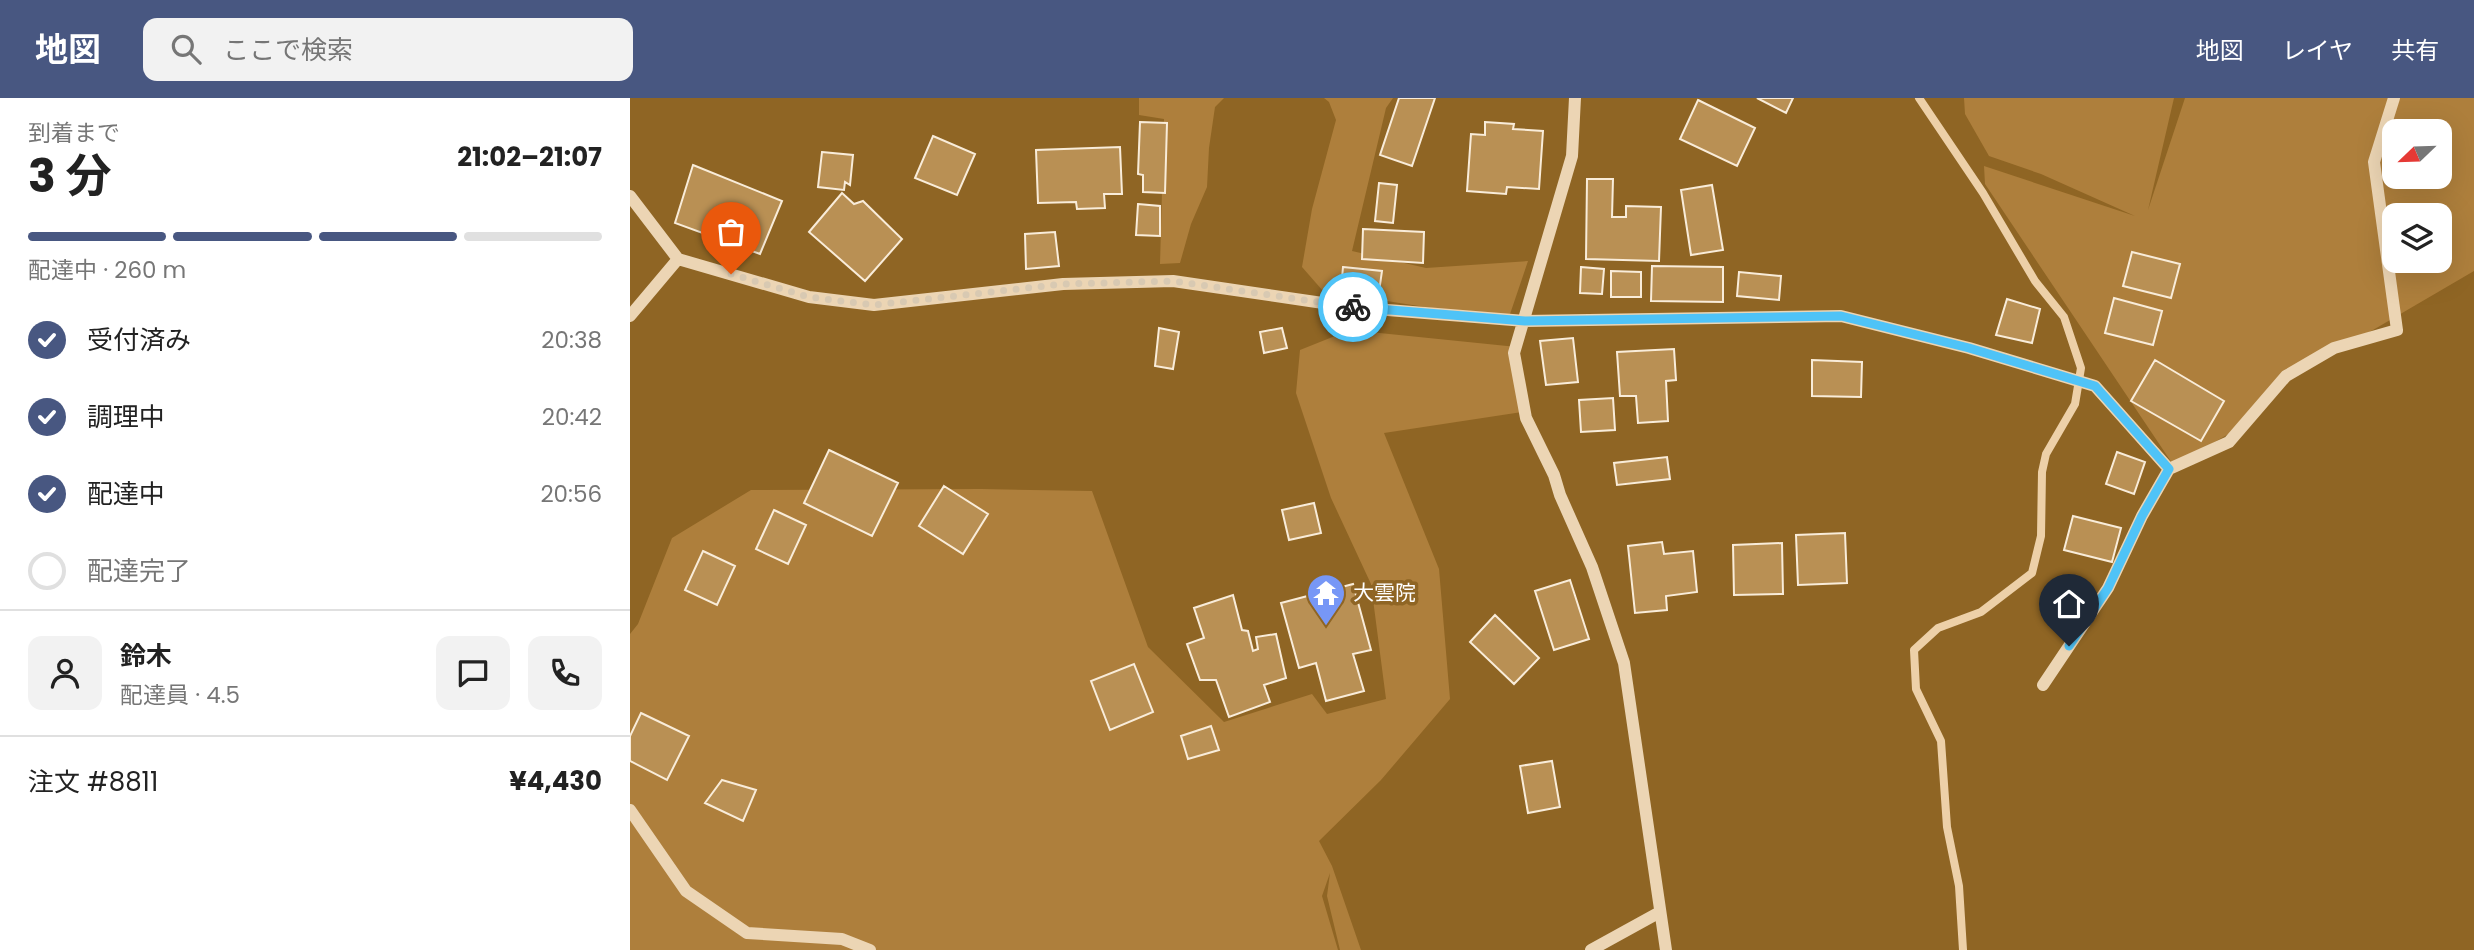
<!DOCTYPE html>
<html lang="ja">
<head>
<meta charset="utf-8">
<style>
  body { margin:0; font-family:Poppins,"Noto Sans JP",sans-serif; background:#f2f2f2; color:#222; height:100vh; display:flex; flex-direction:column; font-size:26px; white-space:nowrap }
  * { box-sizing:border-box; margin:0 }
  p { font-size:23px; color:#767676 }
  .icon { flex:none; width:38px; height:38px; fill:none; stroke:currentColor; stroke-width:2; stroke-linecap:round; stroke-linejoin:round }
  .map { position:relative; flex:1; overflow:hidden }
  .drawer { display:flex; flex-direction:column; background:#fff; width:630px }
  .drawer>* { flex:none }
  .needle { width:46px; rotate:247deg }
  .fabs { position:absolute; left:1752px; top:21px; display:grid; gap:14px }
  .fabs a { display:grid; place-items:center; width:70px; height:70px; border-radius:14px; background:#fff; box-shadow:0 7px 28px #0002; font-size:35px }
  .pin { position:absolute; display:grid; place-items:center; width:60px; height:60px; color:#fff; margin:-72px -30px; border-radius:50% 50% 50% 0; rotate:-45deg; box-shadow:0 0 7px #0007 }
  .pin .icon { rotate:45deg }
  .courier { position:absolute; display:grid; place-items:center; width:70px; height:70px; margin:-35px; border:5px solid #4fc3f7; border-radius:50%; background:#fff; color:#222; box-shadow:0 2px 9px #0007 }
  .head em { font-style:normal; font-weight:700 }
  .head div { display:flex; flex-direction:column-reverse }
  .head { display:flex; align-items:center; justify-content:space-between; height:119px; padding:0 28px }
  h1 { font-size:46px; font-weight:700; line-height:52px }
  .bar { display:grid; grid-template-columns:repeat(4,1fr); gap:10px 7px; align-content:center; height:84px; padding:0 28px }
  .bar i { height:9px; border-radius:5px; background:#e0e0e0 }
  .bar .active { background:#485781 }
  .bar p { grid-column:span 4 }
  .line { display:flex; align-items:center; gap:18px; padding:0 28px; border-top:2px solid #e0e0e0 }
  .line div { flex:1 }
  .round { display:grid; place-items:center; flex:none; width:74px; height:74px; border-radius:14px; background:#f2f2f2 }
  ol { padding:0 28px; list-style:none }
  li { display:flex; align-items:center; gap:21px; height:77px }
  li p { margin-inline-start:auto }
  li .icon { padding:7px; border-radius:50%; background:#485781; color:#fff; stroke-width:4 }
  li:last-child { color:#767676 }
  li i { width:38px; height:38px; border:4px solid #e0e0e0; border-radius:50% }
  header { display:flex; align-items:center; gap:42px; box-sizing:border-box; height:98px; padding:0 35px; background:#485781; color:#fff }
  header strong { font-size:33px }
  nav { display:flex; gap:38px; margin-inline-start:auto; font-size:24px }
  .search { width:490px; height:63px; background:#f2f2f2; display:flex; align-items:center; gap:18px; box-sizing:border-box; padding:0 24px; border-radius:14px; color:#767676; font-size:26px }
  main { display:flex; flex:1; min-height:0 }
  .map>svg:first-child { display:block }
  .green { fill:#ae7f3c; fill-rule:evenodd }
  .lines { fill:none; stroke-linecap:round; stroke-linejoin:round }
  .stream { stroke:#edd0a8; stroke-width:8 }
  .building { fill:#b99054; stroke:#f9ecd9; stroke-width:2 }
  .minor { stroke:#ecd5b4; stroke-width:12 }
  .done { stroke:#d8c9b2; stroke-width:7; stroke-dasharray:0 12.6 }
  .route { stroke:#4fc3f7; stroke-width:9 }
  .labels { text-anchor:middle; stroke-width:7; stroke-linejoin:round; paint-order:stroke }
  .poi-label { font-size:21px; fill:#fff; stroke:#8f6524; text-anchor:start }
</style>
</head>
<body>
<header>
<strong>地図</strong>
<div class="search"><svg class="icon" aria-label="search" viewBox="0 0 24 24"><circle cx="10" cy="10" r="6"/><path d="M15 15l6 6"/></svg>ここで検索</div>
<nav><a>地図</a><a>レイヤ</a><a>共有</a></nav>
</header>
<main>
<section class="drawer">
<div class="head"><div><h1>3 分</h1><p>到着まで</p></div><em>21:02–21:07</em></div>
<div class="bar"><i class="active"></i><i class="active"></i><i class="active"></i><i></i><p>配達中 · 260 m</p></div>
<ol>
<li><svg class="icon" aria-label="check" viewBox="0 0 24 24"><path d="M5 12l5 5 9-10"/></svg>受付済み<p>20:38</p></li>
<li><svg class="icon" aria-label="check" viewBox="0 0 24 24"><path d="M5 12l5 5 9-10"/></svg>調理中<p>20:42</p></li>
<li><svg class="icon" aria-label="check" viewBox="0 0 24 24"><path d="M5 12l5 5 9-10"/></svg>配達中<p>20:56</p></li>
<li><i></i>配達完了</li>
</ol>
<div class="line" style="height:126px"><a class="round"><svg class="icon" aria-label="person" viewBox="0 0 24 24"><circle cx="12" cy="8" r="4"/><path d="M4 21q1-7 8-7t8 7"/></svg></a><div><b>鈴木</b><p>配達員 · 4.5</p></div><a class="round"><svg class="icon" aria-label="chat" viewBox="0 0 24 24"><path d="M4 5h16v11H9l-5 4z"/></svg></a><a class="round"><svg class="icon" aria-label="phone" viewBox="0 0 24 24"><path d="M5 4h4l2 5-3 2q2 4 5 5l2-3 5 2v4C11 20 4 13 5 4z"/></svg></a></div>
<div class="line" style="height:91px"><div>注文 #8811</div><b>¥4,430</b></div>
</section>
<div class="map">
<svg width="1844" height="852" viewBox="0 0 1844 852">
  <rect width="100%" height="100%" fill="#8f6524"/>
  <path class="green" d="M509,0H594L585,9L579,50L577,89L561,126L550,165L530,166L534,21L509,17Z
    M694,0H763L756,10L722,153L796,170L898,163L878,222L693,193L672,169L682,111L706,22L699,4Z
    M1334,0H1544L1518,112L1555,0H1844V173L1743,232L1664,274L1612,328L1544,368L1355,86L1354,68L1505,118L1411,76L1359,58L1335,16ZM1764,33H1810V79H1764ZM1764,117H1810V163H1764Z
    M720,232L887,249L892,314L754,335L809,471L820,601L751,682L689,743L702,768L731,852H710L697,798L700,775L692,798L708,852H0V536L8,526L42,440L121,392L351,391L462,393L518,549L594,624L682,596L697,616L756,601L741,486L701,400L666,295L670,252Z"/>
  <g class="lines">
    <path class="stream" d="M1289,0L1353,95L1405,183L1434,219L1451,270L1445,306L1416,356L1412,374L1411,438L1402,475L1351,514L1308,530L1284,552L1286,591L1311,643L1317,729L1329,788L1333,852"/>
  </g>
  <path class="building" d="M769,0H805L782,68L750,57Z
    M1127,0H1163L1156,15Z
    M1068,2L1125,30L1107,68L1050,41Z
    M510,24L537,25L535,95L513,94V77L508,76Z
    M855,24L884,26L883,31L913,33L909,91L877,89L876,96L837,93L841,36L855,37Z
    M303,38L345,56L327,97L285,80Z
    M490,49L492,96H474L475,110L447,111L446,104L408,105L406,52Z
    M192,54L223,57L220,87L215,84L214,92L188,89Z
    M63,67L152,103L130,156L45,125Z
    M957,81H983L982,119H996V108L1031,109L1029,163L956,161Z
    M749,85L767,87L763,125L745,123Z
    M1082,87L1093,152L1061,157L1051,92Z
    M212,95L224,106L233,103L272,141L235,183L179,134Z
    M508,106L530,108V138L506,137Z
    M733,131L794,134L793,165L732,161Z
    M425,134L429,168L396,171L395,136Z
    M1502,154L1550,166L1541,200L1493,188Z
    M1022,168L1093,169V204L1021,203Z
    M713,169L752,173L749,194L711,191Z
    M951,169L974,171L972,196L950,195Z
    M981,173L1011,174V199H981Z
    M1109,174L1151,178L1149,202L1107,198Z
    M1484,200L1532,213L1523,247L1475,235Z
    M1377,201L1410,211L1402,245L1366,237Z
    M529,230L549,234L543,271L525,268Z
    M652,230L657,250L634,255L630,234Z
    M943,240L948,284L916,287L910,243Z
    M1044,251L1046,282L1036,283L1038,323L1008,325L1006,298H990L987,254Z
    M1182,262L1232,264L1231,299L1182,298Z
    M1525,262L1594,303L1571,343L1501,303Z
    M983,300L985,332L951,334L949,302Z
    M199,352L268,385L242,438L174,405Z
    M1487,354L1515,364L1504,396L1476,386Z
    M1037,359L1040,381L987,387L984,365Z
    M314,388L358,416L333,456L289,428Z
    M684,405L691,435L659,442L652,412Z
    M144,412L176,427L158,466L126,451Z
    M1443,418L1491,430L1482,464L1434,452Z
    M1215,435L1217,485L1168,487L1166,437Z
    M1032,444L1034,456L1063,453L1067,494L1036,498L1037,512L1005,515L998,448Z
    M1152,445L1153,496L1104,497L1103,447Z
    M73,453L105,468L87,507L55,492Z
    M940,482L959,541L924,552L905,493Z
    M723,486L741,552L723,556L734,593L696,603L686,565L669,570L651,505Z
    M603,497L612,532L618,533L623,553L628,551L626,539L646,536L656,580L634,587L640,604L599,619L586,582H570L557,546L574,540L564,510Z
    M865,517L909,560L884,586L840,544Z
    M504,566L523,614L480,632L461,583Z
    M11,615L59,638L37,682L0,663V638Z
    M581,628L589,652L558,661L551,638Z
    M922,663L930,709L898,715L890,668Z
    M92,682L126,692L113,723L75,705Z"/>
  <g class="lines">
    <path class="minor" d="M945,0L942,58L884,255L896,320L924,377L930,397L962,469L994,565L1036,852
      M0,98L48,161L179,199L244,207L433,186L543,183L720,209L895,223L1211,218L1339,250L1465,288L1539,371L1512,418L1478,490L1413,587
      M0,218L48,161
      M1539,371L1599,344L1656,278L1704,250L1767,232L1744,64L1764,0
      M0,712L56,793L117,835L212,841L240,852
      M961,852L1030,814"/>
  </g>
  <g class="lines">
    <path class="done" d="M101,176L179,199L244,207L433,186L543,183L723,209"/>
    <path class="route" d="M723,209L895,223L1211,218L1339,250L1465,288L1539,371L1512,418L1478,490L1439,548"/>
  </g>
  <defs>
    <symbol id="temple-pin" viewBox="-11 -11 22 30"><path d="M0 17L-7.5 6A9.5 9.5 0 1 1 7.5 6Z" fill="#7797f6" stroke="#8f6524"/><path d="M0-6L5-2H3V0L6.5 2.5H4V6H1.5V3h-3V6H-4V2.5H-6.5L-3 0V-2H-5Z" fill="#fff"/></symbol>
  </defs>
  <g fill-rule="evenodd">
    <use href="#temple-pin" x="674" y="473" width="44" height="60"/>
  </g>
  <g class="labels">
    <g class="poi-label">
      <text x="723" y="502">大雲院</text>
    </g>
  </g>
</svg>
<div class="fabs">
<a><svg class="needle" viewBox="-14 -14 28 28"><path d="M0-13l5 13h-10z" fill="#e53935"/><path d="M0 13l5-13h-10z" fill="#767676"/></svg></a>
<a><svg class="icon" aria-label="layers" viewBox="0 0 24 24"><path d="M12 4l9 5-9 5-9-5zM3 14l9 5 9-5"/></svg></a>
</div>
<div class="pin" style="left:101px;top:176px;background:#ea580c"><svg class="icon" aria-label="bag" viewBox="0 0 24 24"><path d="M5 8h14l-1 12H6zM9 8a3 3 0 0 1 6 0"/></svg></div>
<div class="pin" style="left:1439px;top:548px;background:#1f2937"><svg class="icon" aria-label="home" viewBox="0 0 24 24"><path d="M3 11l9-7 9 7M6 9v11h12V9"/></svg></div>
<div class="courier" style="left:723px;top:209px"><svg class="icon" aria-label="bike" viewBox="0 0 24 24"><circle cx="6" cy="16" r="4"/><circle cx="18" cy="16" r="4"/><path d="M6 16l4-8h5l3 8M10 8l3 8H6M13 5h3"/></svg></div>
</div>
</main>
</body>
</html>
